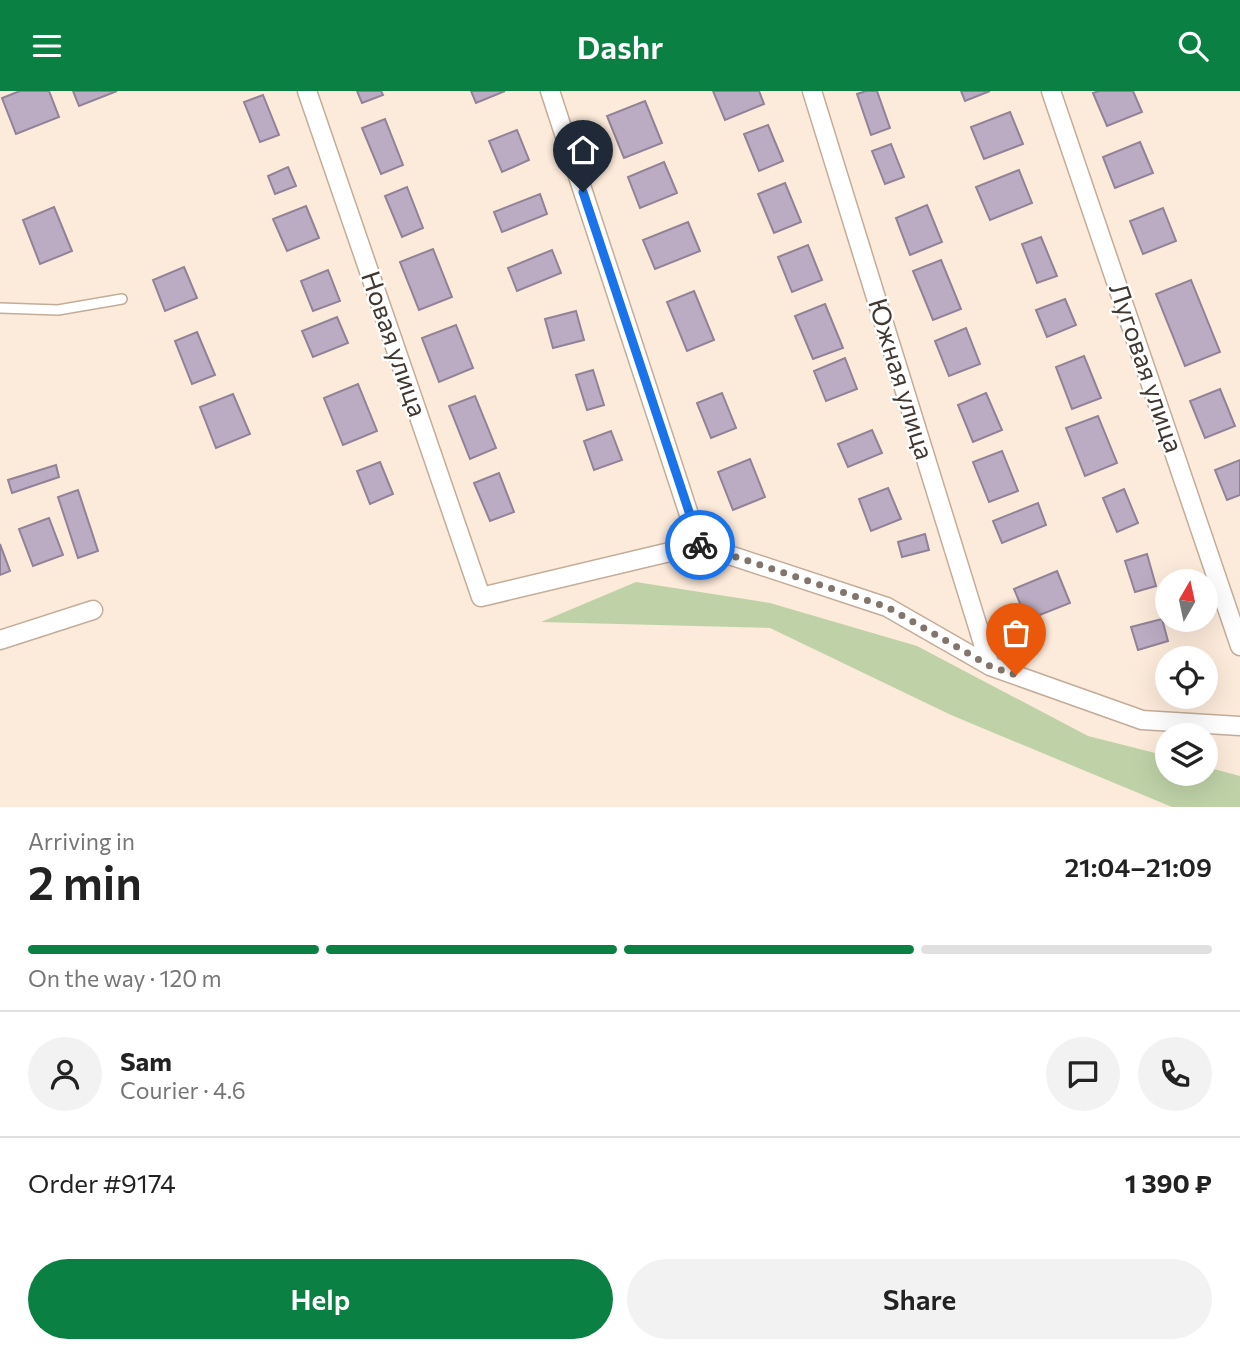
<!DOCTYPE html>
<html lang="en">
<head>
<meta charset="utf-8">
<style>
  body { margin:0; font-family:Commissioner,sans-serif; background:#f2f2f2; color:#222; height:100vh; display:flex; flex-direction:column; font-size:26px; white-space:nowrap }
  * { box-sizing:border-box; margin:0 }
  p { font-size:23px; color:#767676 }
  .icon { flex:none; width:38px; height:38px; fill:none; stroke:currentColor; stroke-width:2; stroke-linecap:round; stroke-linejoin:round }
  .map { position:relative; height:716px; overflow:hidden }
  .drawer { display:flex; flex-direction:column; background:#fff; flex:1 }
  .drawer>* { flex:none }
  .needle { width:46px; rotate:9deg }
  .buttons { position:absolute; left:1155px; top:478px; display:grid; gap:14px }
  .buttons a { display:grid; place-items:center; width:63px; height:63px; border-radius:50%; background:#fff; box-shadow:0 7px 28px #0002; font-size:35px }
  .pin { position:absolute; display:grid; place-items:center; width:60px; height:60px; color:#fff; margin:-72px -30px; border-radius:50% 50% 50% 0; rotate:-45deg; box-shadow:0 0 7px #0007 }
  .pin .icon { rotate:45deg }
  .courier { position:absolute; display:grid; place-items:center; width:70px; height:70px; margin:-35px; border:5px solid #1a73e8; border-radius:50%; background:#fff; color:#222; box-shadow:0 2px 9px #0007 }
  .head em { font-style:normal; font-weight:600 }
  .head div { display:flex; flex-direction:column-reverse }
  .head { display:flex; align-items:center; justify-content:space-between; height:119px; padding:0 28px }
  h1 { font-size:46px; font-weight:600; line-height:52px }
  .bar { display:grid; grid-template-columns:repeat(4,1fr); gap:10px 7px; align-content:center; height:84px; padding:0 28px }
  .bar i { height:9px; border-radius:5px; background:#e0e0e0 }
  .bar .selected { background:#0b8043 }
  .bar p { grid-column:span 4 }
  .line { display:flex; align-items:center; gap:18px; padding:0 28px; border-top:2px solid #e0e0e0 }
  .line div { flex:1 }
  .round { display:grid; place-items:center; flex:none; width:74px; height:74px; border-radius:37px; background:#f2f2f2 }
  .action { display:flex; gap:14px; margin-top:auto; padding:14px 28px }
  .action a { flex:1; height:80px; border-radius:42px; background:#0b8043; color:#fff; font-size:28px; font-weight:600; line-height:80px; text-align:center }
  .action a+a { background:#f2f2f2; color:#222 }
  header { display:flex; justify-content:space-between; align-items:center; height:91px; padding:0 28px; background:#0b8043; color:#fff; font-size:32px; font-weight:600 }
  .map>svg:first-child { display:block }
  .green { fill:#bfd2a7 }
  .building { fill:#bbacc3; stroke:#918298; stroke-width:2 }
  .lines { fill:none; stroke-linecap:round; stroke-linejoin:round }
  .service-casing { stroke:#c2ad99; stroke-width:12 }
  .minor-casing { stroke:#c2ad99; stroke-width:21 }
  .service { stroke:#fff; stroke-width:9 }
  .minor { stroke:#fff; stroke-width:18 }
  .done { stroke:#82766c; stroke-width:7; stroke-dasharray:0 12.6 }
  .route { stroke:#1a73e8; stroke-width:9 }
  .labels { text-anchor:middle; stroke-width:5; stroke-linejoin:round; paint-order:stroke }
  .street-label { font-size:26px; fill:#403830; stroke:#fff }
</style>
</head>
<body>
<header><svg class="icon" aria-label="menu" viewBox="0 0 24 24"><path d="M4 6h16M4 12h16M4 18h16"/></svg>Dashr<svg class="icon" aria-label="search" viewBox="0 0 24 24"><circle cx="10" cy="10" r="6"/><path d="M15 15l6 6"/></svg></header>
<div class="map">
<svg width="1240" height="716" viewBox="0 0 1240 716">
  <rect width="100%" height="100%" fill="#fceada"/>
  <path class="green" d="M636,491L770,512L917,555L1088,645L1167,665V682H1206V676L1240,685V716H1172L951,624L770,537L541,531Z"/>
  <path class="building" d="M20,0H49L59,26L16,43L2,7Z
    M73,0H117L79,15Z
    M357,0H381L383,4L362,12Z
    M471,0H505L476,12Z
    M713,0H759L764,13L725,29Z
    M866,0H877L890,37L871,44L857,3Z
    M961,0H990L965,10Z
    M1099,0H1133L1142,21L1107,35L1093,2Z
    M263,4L279,44L260,51L244,11Z
    M645,10L662,52L624,67L607,25Z
    M1010,21L1023,53L984,68L971,36Z
    M385,28L403,74L381,83L362,37Z
    M768,34L783,70L759,80L744,43Z
    M517,39L529,69L502,81L489,50Z
    M1140,51L1153,82L1115,97L1103,66Z
    M891,53L904,86L885,93L872,60Z
    M664,71L677,102L640,117L628,86Z
    M288,76L296,95L275,103L268,85Z
    M1019,79L1032,112L990,129L976,96Z
    M785,92L801,131L774,142L758,103Z
    M407,96L423,137L402,146L385,105Z
    M540,103L547,123L502,141L494,121Z
    M927,114L942,151L910,164L896,127Z
    M306,115L319,147L287,160L273,128Z
    M54,116L72,160L40,173L23,129Z
    M1163,117L1176,150L1143,163L1130,130Z
    M688,131L700,160L655,178L643,149Z
    M1041,146L1057,185L1037,192L1022,153Z
    M808,154L822,189L792,201L778,166Z
    M433,158L452,206L419,219L400,171Z
    M552,159L561,182L517,200L508,177Z
    M941,169L961,218L933,229L913,180Z
    M184,176L197,207L165,220L153,189Z
    M328,179L340,210L313,220L301,190Z
    M1191,189L1220,261L1185,275L1156,203Z
    M694,200L714,249L687,260L667,211Z
    M1065,208L1076,234L1047,246L1036,219Z
    M825,213L843,257L813,268L795,225Z
    M576,220L584,249L553,257L545,228Z
    M337,226L348,252L313,266L302,240Z
    M456,234L473,277L439,291L422,247Z
    M966,237L980,273L949,285L935,250Z
    M197,241L215,284L192,293L175,250Z
    M1084,265L1101,307L1072,318L1056,276Z
    M845,267L857,298L826,310L814,280Z
    M593,279L604,314L587,319L576,284Z
    M358,293L377,340L343,354L324,307Z
    M1220,298L1235,335L1205,347L1190,310Z
    M722,302L736,337L711,347L697,312Z
    M986,302L1002,339L973,351L958,314Z
    M233,303L250,343L216,357L200,316Z
    M475,305L496,357L470,368L449,315Z
    M1098,325L1117,372L1085,385L1066,337Z
    M872,339L882,362L848,376L838,353Z
    M611,340L622,369L594,379L584,350Z
    M1002,360L1018,400L989,411L973,371Z
    M750,368L765,406L733,419L718,381Z
    M1240,369V404L1227,409L1215,379Z
    M380,371L393,403L370,413L357,380Z
    M56,374L59,386L12,402L8,389Z
    M499,382L514,421L490,430L474,392Z
    M888,397L901,428L871,440L859,408Z
    M1124,398L1138,432L1117,441L1103,407Z
    M78,399L98,460L78,467L58,406Z
    M1038,412L1046,434L1002,452L993,430Z
    M49,427L63,464L33,475L19,438Z
    M925,443L929,459L902,466L898,451Z
    M0,453L10,480L0,484Z
    M1147,463L1156,495L1135,501L1125,470Z
    M1057,480L1070,512L1027,529L1014,498Z
    M1162,528L1168,550L1138,559L1131,536Z"/>
  <g class="lines">
    <defs>
      <path id="service" d="M0,217L58,219L122,208"/>
      <path id="minor" d="M307,0L481,506L699,454L887,516L990,575L1142,629L1240,635
        M550,0L699,454
        M812,0L990,575
        M1051,0L1240,555
        M0,549L93,519"/>
    </defs>
    <use href="#service" class="service-casing"/>
    <use href="#minor" class="minor-casing"/>
    <use href="#service" class="service"/>
    <use href="#minor" class="minor"/>
  </g>
  <g class="lines">
    <path class="done" d="M700,454L887,516L990,575L1016,584"/>
    <path class="route" d="M583,101L700,454"/>
  </g>
  <g class="labels">
    <g class="street-label">
      <text transform="translate(394 253) rotate(71)" y="9">Новая улица</text>
      <text transform="translate(1146 277) rotate(71)" y="9">Луговая улица</text>
      <text transform="translate(901 288) rotate(73)" y="9">Южная улица</text>
    </g>
  </g>
</svg>
<div class="buttons">
<a><svg class="needle" viewBox="-14 -14 28 28"><path d="M0-13l5 13h-10z" fill="#e53935"/><path d="M0 13l5-13h-10z" fill="#767676"/></svg></a>
<a><svg class="icon" aria-label="locate" viewBox="0 0 24 24"><circle cx="12" cy="12" r="6"/><path d="M12 2v4M12 18v4M2 12h4M18 12h4"/></svg></a>
<a><svg class="icon" aria-label="layers" viewBox="0 0 24 24"><path d="M12 4l9 5-9 5-9-5zM3 14l9 5 9-5"/></svg></a>
</div>
<div class="pin" style="left:1016px;top:584px;background:#ea580c"><svg class="icon" aria-label="bag" viewBox="0 0 24 24"><path d="M5 8h14l-1 12H6zM9 8a3 3 0 0 1 6 0"/></svg></div>
<div class="pin" style="left:583px;top:101px;background:#1f2937"><svg class="icon" aria-label="home" viewBox="0 0 24 24"><path d="M3 11l9-7 9 7M6 9v11h12V9"/></svg></div>
<div class="courier" style="left:700px;top:454px"><svg class="icon" aria-label="bike" viewBox="0 0 24 24"><circle cx="6" cy="16" r="4"/><circle cx="18" cy="16" r="4"/><path d="M6 16l4-8h5l3 8M10 8l3 8H6M13 5h3"/></svg></div>
</div>
<section class="drawer">
<div class="head"><div><h1>2 min</h1><p>Arriving in</p></div><em>21:04–21:09</em></div>
<div class="bar"><i class="selected"></i><i class="selected"></i><i class="selected"></i><i></i><p>On the way · 120 m</p></div>
<div class="line" style="height:126px"><a class="round"><svg class="icon" aria-label="person" viewBox="0 0 24 24"><circle cx="12" cy="8" r="4"/><path d="M4 21q1-7 8-7t8 7"/></svg></a><div><b>Sam</b><p>Courier · 4.6</p></div><a class="round"><svg class="icon" aria-label="chat" viewBox="0 0 24 24"><path d="M4 5h16v11H9l-5 4z"/></svg></a><a class="round"><svg class="icon" aria-label="phone" viewBox="0 0 24 24"><path d="M5 4h4l2 5-3 2q2 4 5 5l2-3 5 2v4C11 20 4 13 5 4z"/></svg></a></div>
<div class="line" style="height:91px"><div>Order #9174</div><b>1 390 ₽</b></div>
<div class="action"><a>Help</a><a>Share</a></div>
</section>
</body>
</html>
